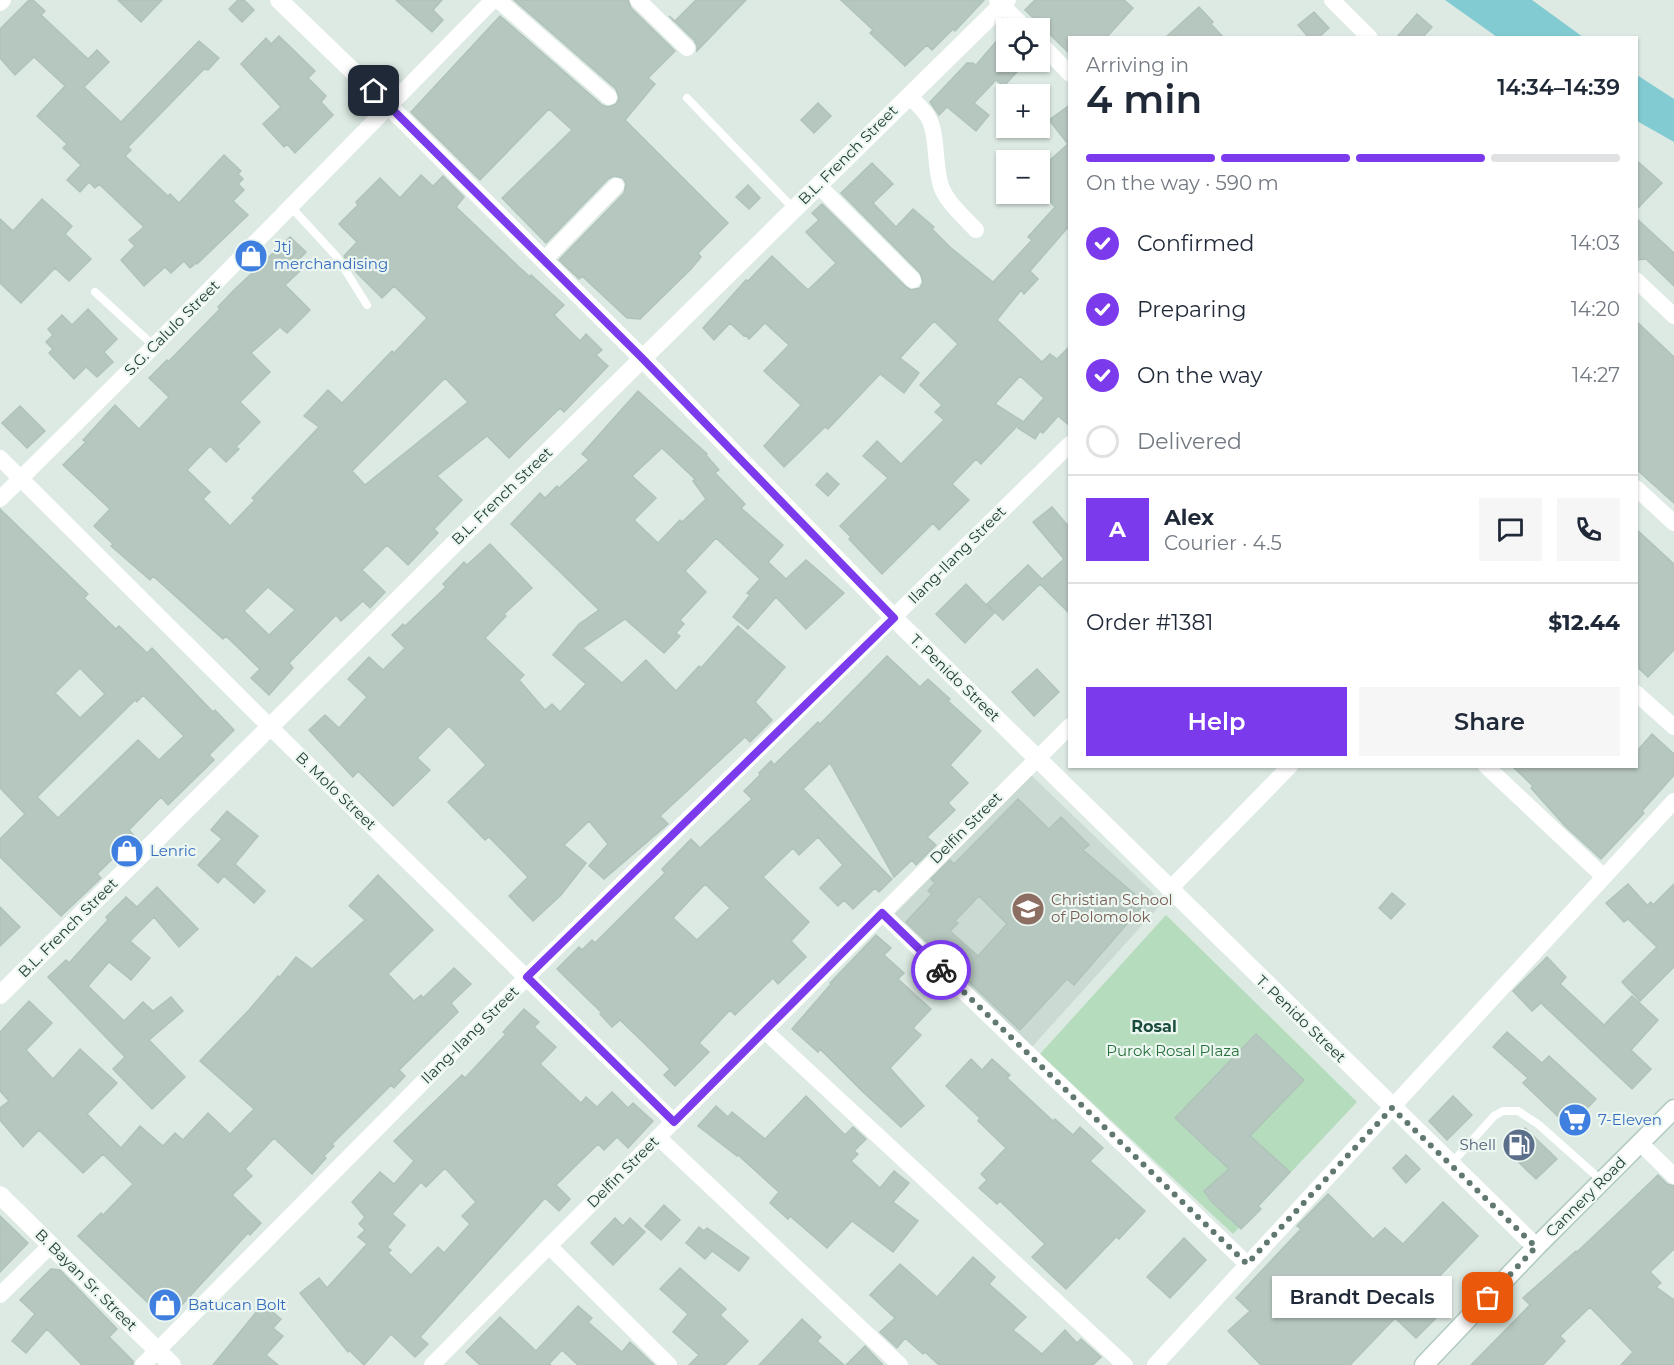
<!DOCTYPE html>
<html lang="en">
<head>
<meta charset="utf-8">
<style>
  body { margin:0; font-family:Montserrat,sans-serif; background:#f6f6f7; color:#1f2937; height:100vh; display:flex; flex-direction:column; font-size:22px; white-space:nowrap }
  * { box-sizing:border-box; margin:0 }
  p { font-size:20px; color:#747a83 }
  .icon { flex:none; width:33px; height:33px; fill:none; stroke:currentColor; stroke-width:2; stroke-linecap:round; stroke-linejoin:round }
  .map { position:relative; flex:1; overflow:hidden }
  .details { position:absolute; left:1068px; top:36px; width:570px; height:732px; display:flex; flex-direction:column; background:#fff; border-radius:0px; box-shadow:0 2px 4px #0004 }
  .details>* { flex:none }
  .controls { position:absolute; left:996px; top:18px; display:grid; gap:12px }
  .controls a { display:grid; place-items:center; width:54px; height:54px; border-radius:0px; background:#fff; box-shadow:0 2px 4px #0004; font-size:30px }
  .pin { position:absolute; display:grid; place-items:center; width:51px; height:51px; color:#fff; margin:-26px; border-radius:12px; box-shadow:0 3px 9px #0006 }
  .courier { position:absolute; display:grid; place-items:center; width:60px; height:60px; margin:-30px; border:4px solid #7c3aed; border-radius:50%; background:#fff; color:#222; box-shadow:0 2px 8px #0007 }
  .bubble { position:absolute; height:42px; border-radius:0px; background:#fff; box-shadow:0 2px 4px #0004; font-size:20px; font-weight:600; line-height:42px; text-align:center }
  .summary em { font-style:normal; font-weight:600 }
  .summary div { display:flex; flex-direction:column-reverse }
  .summary { display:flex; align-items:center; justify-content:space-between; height:102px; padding:0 18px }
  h1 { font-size:39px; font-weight:600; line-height:45px }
  .bar { display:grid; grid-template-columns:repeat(4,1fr); gap:9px 6px; align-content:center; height:72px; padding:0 18px }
  .bar i { height:8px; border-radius:4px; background:#e0e1e3 }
  .bar .current { background:#7c3aed }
  .bar p { grid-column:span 4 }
  .line { display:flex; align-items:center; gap:15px; padding:0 18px; border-top:2px solid #e0e1e3 }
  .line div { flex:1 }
  .round { display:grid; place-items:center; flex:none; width:63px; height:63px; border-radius:0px; background:#f6f6f7 }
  ol { padding:0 18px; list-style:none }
  li { display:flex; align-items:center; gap:18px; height:66px }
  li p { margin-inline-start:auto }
  li .icon { padding:6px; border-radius:50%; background:#7c3aed; color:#fff; stroke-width:4 }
  li:last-child { color:#747a83 }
  li i { width:33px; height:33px; border:3px solid #e0e1e3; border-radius:50% }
  .primary-button { display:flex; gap:12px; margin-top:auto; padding:12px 18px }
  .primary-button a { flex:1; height:69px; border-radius:0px; background:#7c3aed; color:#fff; font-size:24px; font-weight:600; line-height:69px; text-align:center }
  .primary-button a+a { background:#f6f6f7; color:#1f2937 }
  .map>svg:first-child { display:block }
  .built { fill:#cbdad2 }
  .green { fill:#b5dcbd }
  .water { fill:#82cbd2 }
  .building { fill:#b6c7bf; stroke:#b0c3ba; stroke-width:1.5; fill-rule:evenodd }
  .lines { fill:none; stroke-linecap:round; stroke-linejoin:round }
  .secondary-casing { stroke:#b0cabf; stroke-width:21 }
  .service { stroke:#fff; stroke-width:8 }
  .minor { stroke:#fff; stroke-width:16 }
  .tertiary { stroke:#fff; stroke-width:18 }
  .secondary { stroke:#fff; stroke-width:18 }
  .done { stroke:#61786f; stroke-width:6; stroke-dasharray:0 10.8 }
  .route { stroke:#7c3aed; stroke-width:8 }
  .labels { text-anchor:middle; stroke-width:4.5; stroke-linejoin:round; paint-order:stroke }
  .street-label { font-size:15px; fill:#1e3a30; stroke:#edf7f1 }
  .shop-label { font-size:15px; fill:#366cbe; stroke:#edf7f1; text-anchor:start }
  .education-label { font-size:15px; fill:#785e54; stroke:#edf7f1; text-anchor:start }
  .park-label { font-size:15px; fill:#28713f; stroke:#edf7f1 }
  .service-label { font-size:15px; fill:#4e5e75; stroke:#edf7f1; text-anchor:end }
  .neighbourhood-label { font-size:16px; font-weight:bold; fill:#1a4c3c; stroke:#edf7f1 }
</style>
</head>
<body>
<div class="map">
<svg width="1674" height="1365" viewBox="0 0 1674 1365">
  <rect width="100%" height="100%" fill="#ddeae3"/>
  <path class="built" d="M1031,775L1163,902L1031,1048L892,917Z"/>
  <path class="green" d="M1166,915L1357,1102L1233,1234L1040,1054Z"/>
  <path class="water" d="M1445,0H1532L1583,37H1497Z
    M1637,75L1674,99V142L1637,121Z"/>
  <path class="building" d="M29,0H33L45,11L41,15L88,59L97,50L109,62L84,87L121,122L199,41L219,58L208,70L204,69L128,147L131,150L125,156L168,196L170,194L179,203L224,155L241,171L238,174L243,179L238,184L244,190L233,201L248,215L197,264L196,263L190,268L184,261L171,273L165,267L144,286L121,260L135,246L129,240L144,227L99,184L95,188L89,182L80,192L67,180L81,165L63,148L67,144L37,116L65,86L34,57L15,75L0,58V29Z
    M118,0H162L141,22Z
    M238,0H244L254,10L242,22L229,9Z
    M396,0H442L433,10L443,20L432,32Z
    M514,0H628L631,8L675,51L648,78L655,84L625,120L728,223L698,253L701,257L691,269L640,319L627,318L582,276L579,279L559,260L624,193L626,184L623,178L614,176L608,179L546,243L502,198L572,130L549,109L480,180L411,112L500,16L602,105L608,107L616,104L619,98L616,89Z
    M696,0H746L697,51V46L694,40L669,16L675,21Z
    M841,0H984L955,31L953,29L932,50L927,45L905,66L870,33L873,30Z
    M1035,0H1124L1133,8L1106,38H1070V54L1025,10Z
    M1199,7L1213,22L1211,24L1224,38H1165Z
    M1314,12L1329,28L1318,38H1309L1298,25Z
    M1417,14L1432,27L1422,38H1396Z
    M1006,30V62H1026L1004,86L996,80L974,103L989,115L976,131L947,107L939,115L930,102L967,63H973L976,65Z
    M279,36L315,71L308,78L326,96L321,102L333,115L295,153L287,144L284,147L263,124L281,107L241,64L266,38L271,44Z
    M818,103L831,116L814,133L801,120Z
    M1070,105V225L1030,271L1038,279L1024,294L1021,290L997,320L1042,362L1050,354L1057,359L1070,346V426L1058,416L1043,433L1040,431L1035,439L1018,428L1044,398L1020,376L995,404L1022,421L981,464L976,459L952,484L969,500L939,530L933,523L882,574L849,539L851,537L840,526L888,478L863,456L877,441L901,464L944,420L935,412L942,405L920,385L958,344L934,321L900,358L919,373L904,393L880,374L828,429L825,427L784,467L764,446L801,405L764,371L789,345L765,323L749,339L746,335L744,336L730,323L714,340L703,328L746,280L748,281L772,256L808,290L836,263L806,232L819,220L812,213L822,204L906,287L911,290L920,288L923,282L920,273L841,193L872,163L893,184L873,203L896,227L913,209L934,227L932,229L951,248L993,282L1032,240L1028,237L1055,207L1040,190V169L1068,144L1049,120Z
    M1636,160L1662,183L1636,210Z
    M421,175L433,186L443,176L464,197L456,207L519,267L530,277L531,275L564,305L554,315L580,341L586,334L602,350L596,355L608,366L564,412L560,408L509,458L487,436L437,476L462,500L434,529L438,533L408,565L387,545L362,570L385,592L370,608L363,601L341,621L336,615L289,663L293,668L269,695L251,678L260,669L226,636L223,639L153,576L150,580L111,546L113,544L94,526L110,509L63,465L86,442L83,440L115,405L139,429L169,397L149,378L167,360L168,362L220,309L218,307L233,291L290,237L306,252L296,263L302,269L285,285L310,310L287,333L280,327L251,353L270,372L240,402L260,422L236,447L239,449L226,462L210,446L187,470L210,492L203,499L230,526L255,500L252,498L319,427L304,416L328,390L342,403L392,351L394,353L427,318L394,286L382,298L351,267L344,256L357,242L339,224L358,205L356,202L380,178L400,198ZM445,378L468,402L365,485L352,471ZM268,587L295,610L269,635L244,611Z
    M748,185L760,198L749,209L736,197Z
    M42,199L72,226L65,234L91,259L69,281L55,268L21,303L0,283V219L13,231Z
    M1636,218L1674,253V286L1646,259L1636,260Z
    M88,309L117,339L104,352L113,362L97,377L86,367L74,379L49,353L53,349L46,342L53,335L48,329L62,315L72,325Z
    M1636,321L1674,357V503L1636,469Z
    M638,391L707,454L706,455L719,470L715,473L745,504L741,508L783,545L768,562L786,579L806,560L844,593L806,629L776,597L748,629L733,617L750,595L747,593L760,579L716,538L685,571L706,592L680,620L684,624L676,633L680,636L664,653L625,619L583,648L622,683L646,660L676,691L699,666L701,668L738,626L785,667L755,702L772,720L750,742L745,737L660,816L668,824L604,879L589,866L608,844L589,821L564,845L586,863L561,895L533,921L509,896L528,877L489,837L485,840L448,802L486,765L449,726L417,758L430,770L393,806L358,771L353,777L309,730L325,715L339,728L367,697L348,679L369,657L383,670L405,648L392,635L403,624L405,626L446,587L443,584L464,562L467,565L490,544L532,588L504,614L506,616L485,638L524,675L519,680L545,710L552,704L560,712L586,684L553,655L579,624L599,610L511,524L540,493L545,498L557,486L559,488L589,460L582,454ZM662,448L695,479L693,481L706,499L682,522L680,520L658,543L634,520L656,498L632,476Z
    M20,406L45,431L27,448L2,423Z
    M827,473L839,484L828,496L816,485Z
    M1052,507L1070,528V614L1040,584L1003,620L987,604L1028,565L1042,579L1064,559L1033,522Z
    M0,509L88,594L84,598L116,629L119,626L147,653L152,648L213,712L215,710L234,730L209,755L214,760L168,805L161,797L129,830L135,837L97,874L101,878L61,916L0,857V839L25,814L0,788ZM80,668L105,694L80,718L55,693ZM143,695L184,736L159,760L138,740L58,818L37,797L135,700L137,702Z
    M1636,529L1674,564V650L1648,677L1636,666Z
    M966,584L994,613L965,643L936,614Z
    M887,656L920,687L928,679L950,699L948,701L981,731L950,765L968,783L948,803L955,810L927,837L936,845L916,865L912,860L894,877L830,763L803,789L892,879L879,892L875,888L853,909L844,900L838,906L820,888L843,865L818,837L799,855L793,848L763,877L809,922L791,941L806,957L778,984L773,978L735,1015L730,1010L699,1043L709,1052L675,1086L664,1075L670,1069L646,1045L620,1020L612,1027L600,1014L602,1013L557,969L579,947L582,950L592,940L595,943L665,873L662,869L691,839L700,848L752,799L744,791L760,775L759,773L771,761L774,765L818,722L820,724ZM705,884L730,908L697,940L673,918Z
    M1037,669L1059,692L1034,716L1012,692Z
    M1652,734L1674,754V775L1642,811L1644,813L1601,859L1565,826L1531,788L1533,786L1512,766H1636V752Z
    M1018,799L1049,829L1061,817L1089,845L1083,850L1145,903L1074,985L1067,979L1020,1030L906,922L932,894L928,891L935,883L931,879L950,860L954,864ZM979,896L1007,924L978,956L950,931L958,923L955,921Z
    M227,811L258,836L235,864L265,891L254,903L224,876L218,883L198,865L222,839L211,830Z
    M378,875L433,930L388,974L414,1001L421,995L423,998L454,968L471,984L451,1003L458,1012L399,1070L405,1076L394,1088L391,1085L332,1144L334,1146L324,1156L326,1158L312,1174L274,1138L245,1169L252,1176L232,1195L261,1223L250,1235L248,1233L167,1321L78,1236L101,1213L103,1215L133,1184L103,1154L83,1173L39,1130L23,1147L0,1120V1108L9,1101L0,1091V1032L29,1001L52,1023L26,1050L53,1079L80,1049L117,1083L87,1114L121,1148L140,1126L163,1146L175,1133L183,1140L208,1113L230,1134L254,1109L200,1061L249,1010L278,976L280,977L296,957L312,969L365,920L349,906Z
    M1628,884L1647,905L1651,902L1653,905L1674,884V967L1640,1001L1622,982L1657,947L1628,919L1624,922L1606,903Z
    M157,887L198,929L179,947L154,917L130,941L150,958L131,980L109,962L88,986L124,1021L143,1002L153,1011L171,997L183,1011L149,1040L185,1077L152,1109L113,1069L125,1057L48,977L66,960L69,963L108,920L106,917L126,897L137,907Z
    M1392,893L1405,904L1391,919L1379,908Z
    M0,907L20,927L0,946Z
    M876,935L891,948L884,955L904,973L898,979L931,1009L913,1028L921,1035L890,1068L924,1106L901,1127L863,1092L820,1049L818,1052L792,1029L831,984L830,983Z
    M1547,957L1566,977L1560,984L1604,1025L1632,996L1658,1020L1631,1050L1651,1069L1632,1089L1541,1003L1532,1011L1513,991Z
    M524,1009L539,1022L534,1027L556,1047L540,1064L581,1103L586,1097L597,1107L612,1092L628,1108L633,1103L653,1121L628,1148L617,1137L604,1150L598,1144L556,1185L570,1199L559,1211L545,1198L420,1337L428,1344L415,1357L391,1334L364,1365L349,1350L348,1352L300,1293L319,1278L327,1288L367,1244L358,1237L365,1230L359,1224L365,1217L352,1202L380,1172L394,1184L414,1161L394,1141L462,1075L465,1078L506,1034L503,1032ZM445,1168L476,1202L462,1216L470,1224L444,1253L438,1247L411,1275L388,1253L391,1250L387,1247L405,1225L392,1214L421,1182L426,1187Z
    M1507,1032L1542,1063L1549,1056L1596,1099L1569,1127L1523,1083L1528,1078L1493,1047Z
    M1256,1034L1304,1080L1250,1136L1290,1172L1258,1206L1261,1209L1241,1229L1212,1202L1204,1191L1229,1169L1175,1118Z
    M971,1059L982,1070L992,1059L1010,1075L1007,1078L1053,1121L1055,1119L1073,1135L1080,1127L1103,1148L1090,1161L1145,1211L1119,1239L1116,1237L1066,1289L1032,1257L1045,1244L1000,1201L997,1204L979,1188L987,1180L981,1174L1006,1148L978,1121L980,1118L946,1086Z
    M806,1096L845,1135L853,1127L866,1139L854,1151L858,1154L851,1161L880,1188L894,1171L909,1183L893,1202L918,1221L893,1252L852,1221L827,1248L790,1216L788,1219L770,1203L779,1192L738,1155L737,1156L698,1126L716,1106L728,1117L732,1112L765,1139Z
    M1453,1096L1472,1115L1447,1140L1429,1121Z
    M1525,1128L1557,1159L1536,1179L1504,1148Z
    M1406,1155L1420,1169L1406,1183L1393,1168Z
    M1658,1175L1667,1184L1674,1186V1249L1650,1272L1661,1283L1656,1287L1674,1300V1365H1621L1633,1352L1590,1307L1560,1336L1565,1341L1543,1365H1471L1530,1305L1523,1298L1576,1251L1577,1252Z
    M1328,1194L1373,1239L1385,1228L1403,1244L1443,1202L1478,1236L1430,1286L1450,1304L1416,1338L1395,1318L1350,1365H1261L1228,1331L1250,1311L1236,1298L1301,1229L1297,1226Z
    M664,1205L680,1220L661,1240L645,1226Z
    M0,1216L28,1243L0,1272Z
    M615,1218L623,1226L630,1218L645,1232L613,1265L591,1243Z
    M699,1227L704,1231L707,1228L749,1258L739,1271L712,1251L705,1259L686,1243Z
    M1184,1238L1206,1260L1170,1298L1147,1277Z
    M973,1257L995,1277L989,1284L1026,1317L1013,1330L1042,1354L1065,1330L1077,1343L1081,1339L1101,1357L1093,1365H939L925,1352L923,1354L905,1338L897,1348L880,1332L895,1318L870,1295L900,1264L937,1297Z
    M680,1268L726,1309L720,1315L748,1341L725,1365H689L699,1355L673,1332L688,1314L660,1289Z
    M51,1269L60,1270L117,1329L109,1337L133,1361V1365H82L47,1329L26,1353L12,1341L35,1314L20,1300Z
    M263,1304L281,1319L273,1328L283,1336L266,1355L278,1365H213Z
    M578,1306L592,1318L588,1322L622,1352L630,1342L654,1365H578L562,1350L549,1364L551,1365H480L466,1352L500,1317L536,1351Z
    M802,1319L821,1337L817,1341L844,1365H759Z
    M865,1346L883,1365H846Z"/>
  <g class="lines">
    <defs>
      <path id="secondary" d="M1424,1365L1536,1247L1674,1109"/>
    </defs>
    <use href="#secondary" class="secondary-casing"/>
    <path class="service" d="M687,98L794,209
      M291,207L337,257L367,305
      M95,292L154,346
      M1451,1164L1494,1116L1503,1111H1518L1538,1124L1602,1181"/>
    <path class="minor" d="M498,0L609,97
      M638,0L687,48
      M997,0L1025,28
      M1332,0L1370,38
      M1040,43L1070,74
      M909,96C915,102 923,109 928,117C938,134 934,165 941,186C947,203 964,217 976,230
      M818,185L913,280
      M544,260L616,186
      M1636,280L1674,316
      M0,458L270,727L674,1122
      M1636,488L1674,523
      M0,499L154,346L493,0
      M1636,693L1674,727
      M1486,766L1603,876
      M1169,890L1290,766
      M882,913L1247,1264
      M765,1031L1125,1365
      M658,1137L900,1365
      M1640,1143L1674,1176
      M549,1246L669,1365
      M0,1295L51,1245
      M143,1365L527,977L1070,444
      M432,1365L549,1246L1070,726
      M1155,1365L1674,801"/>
    <path class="tertiary" d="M279,0L390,107L643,359L894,618L1536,1247
      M0,2L2,0
      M0,995L460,538L1007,0
      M0,1195L172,1365"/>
    <use href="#secondary" class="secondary"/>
  </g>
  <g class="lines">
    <path class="done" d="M941,970L1247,1264L1392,1108L1536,1247L1488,1298"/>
    <path class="route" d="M374,91L643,359L894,618L527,977L674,1122L882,913L941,970"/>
  </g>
  <defs>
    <symbol id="shop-disc" viewBox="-11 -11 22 22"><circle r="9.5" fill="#3f7fe0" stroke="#edf7f1"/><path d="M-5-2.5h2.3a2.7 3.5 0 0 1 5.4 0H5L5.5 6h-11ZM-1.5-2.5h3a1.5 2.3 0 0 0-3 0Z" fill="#fff"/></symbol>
    <symbol id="school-disc" viewBox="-11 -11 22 22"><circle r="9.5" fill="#8d6e63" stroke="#edf7f1"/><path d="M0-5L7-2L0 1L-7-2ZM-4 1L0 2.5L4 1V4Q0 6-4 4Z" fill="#fff"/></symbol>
    <symbol id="supermarket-disc" viewBox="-11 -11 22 22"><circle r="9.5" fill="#3f7fe0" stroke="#edf7f1"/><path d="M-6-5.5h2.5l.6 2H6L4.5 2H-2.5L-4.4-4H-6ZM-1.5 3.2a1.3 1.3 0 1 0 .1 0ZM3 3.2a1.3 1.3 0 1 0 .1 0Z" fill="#fff"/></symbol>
    <symbol id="fuel-disc" viewBox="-11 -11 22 22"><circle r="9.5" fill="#5c6f8a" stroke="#edf7f1"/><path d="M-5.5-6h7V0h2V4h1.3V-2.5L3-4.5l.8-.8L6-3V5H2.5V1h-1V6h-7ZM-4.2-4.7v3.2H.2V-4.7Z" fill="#fff"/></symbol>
  </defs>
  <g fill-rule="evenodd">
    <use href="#shop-disc" x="232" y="237" width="38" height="38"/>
    <use href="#shop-disc" x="108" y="832" width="38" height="38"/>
    <use href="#school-disc" x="1009" y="890" width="38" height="38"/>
    <use href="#supermarket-disc" x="1556" y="1101" width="38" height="38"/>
    <use href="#fuel-disc" x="1500" y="1126" width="38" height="38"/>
    <use href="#shop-disc" x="146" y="1286" width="38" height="38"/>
  </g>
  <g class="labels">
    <g class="street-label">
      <text transform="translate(848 155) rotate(-45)" y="5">B.L. French Street</text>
      <text transform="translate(172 328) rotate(-45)" y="5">S.G. Calulo Street</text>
      <text transform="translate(502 496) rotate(-44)" y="5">B.L. French Street</text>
      <text transform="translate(957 555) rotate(-45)" y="5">Ilang-Ilang Street</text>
      <text transform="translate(955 678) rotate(44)" y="5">T. Penido Street</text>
      <text transform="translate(336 791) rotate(44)" y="5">B. Molo Street</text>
      <text transform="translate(966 828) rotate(-45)" y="5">Delfin Street</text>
      <text transform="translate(68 928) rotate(-45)" y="5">B.L. French Street</text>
      <text transform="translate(1301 1019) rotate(44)" y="5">T. Penido Street</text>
      <text transform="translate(470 1035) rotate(-45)" y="5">Ilang-Ilang Street</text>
      <text transform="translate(623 1172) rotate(-45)" y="5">Delfin Street</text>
      <text transform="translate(1586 1197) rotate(-45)" y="5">Cannery Road</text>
      <text transform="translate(86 1280) rotate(45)" y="5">B. Bayan Sr. Street</text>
    </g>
    <g class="shop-label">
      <text x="274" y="252">Jtj<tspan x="274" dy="17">merchandising</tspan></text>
      <text x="150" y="856">Lenric</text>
      <text x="1598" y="1125">7-Eleven</text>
      <text x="188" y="1310">Batucan Bolt</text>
    </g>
    <g class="education-label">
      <text x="1051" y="905">Christian School<tspan x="1051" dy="17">of Polomolok</tspan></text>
    </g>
    <g class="park-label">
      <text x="1173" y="1056">Purok Rosal Plaza</text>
    </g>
    <g class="service-label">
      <text x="1496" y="1150">Shell</text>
    </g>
    <g class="neighbourhood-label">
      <text x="1154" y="1032">Rosal</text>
    </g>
  </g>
</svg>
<div class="controls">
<a><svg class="icon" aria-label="locate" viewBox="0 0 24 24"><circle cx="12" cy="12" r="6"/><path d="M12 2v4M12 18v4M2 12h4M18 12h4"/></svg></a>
<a>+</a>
<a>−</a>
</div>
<div class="pin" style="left:1488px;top:1298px;background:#ea580c"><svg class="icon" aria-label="bag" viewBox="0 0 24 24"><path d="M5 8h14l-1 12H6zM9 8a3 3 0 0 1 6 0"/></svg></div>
<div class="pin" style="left:374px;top:91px;background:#1f2937"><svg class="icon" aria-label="home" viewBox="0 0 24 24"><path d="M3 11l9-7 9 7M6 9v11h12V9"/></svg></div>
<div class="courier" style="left:941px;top:970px"><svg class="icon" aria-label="bike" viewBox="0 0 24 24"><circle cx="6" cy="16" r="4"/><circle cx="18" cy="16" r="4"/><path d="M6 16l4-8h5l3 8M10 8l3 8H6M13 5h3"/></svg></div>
<div class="bubble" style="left:1272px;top:1276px;width:180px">Brandt Decals</div>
<section class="details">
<div class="summary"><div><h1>4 min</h1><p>Arriving in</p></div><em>14:34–14:39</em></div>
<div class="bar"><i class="current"></i><i class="current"></i><i class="current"></i><i></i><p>On the way · 590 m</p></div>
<ol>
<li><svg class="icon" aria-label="check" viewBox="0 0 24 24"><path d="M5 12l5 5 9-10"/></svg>Confirmed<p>14:03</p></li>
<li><svg class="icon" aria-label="check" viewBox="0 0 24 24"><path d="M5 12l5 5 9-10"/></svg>Preparing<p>14:20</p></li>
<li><svg class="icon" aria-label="check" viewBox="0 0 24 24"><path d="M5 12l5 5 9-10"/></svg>On the way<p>14:27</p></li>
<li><i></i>Delivered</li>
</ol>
<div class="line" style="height:108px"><b class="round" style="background:#7c3aed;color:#fff">A</b><div><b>Alex</b><p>Courier · 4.5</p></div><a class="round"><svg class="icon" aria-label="chat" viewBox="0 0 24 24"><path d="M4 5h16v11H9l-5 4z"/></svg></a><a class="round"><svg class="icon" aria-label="phone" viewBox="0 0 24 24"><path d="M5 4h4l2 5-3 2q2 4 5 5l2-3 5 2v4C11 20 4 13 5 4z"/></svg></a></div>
<div class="line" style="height:78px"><div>Order #1381</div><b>$12.44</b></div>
<div class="primary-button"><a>Help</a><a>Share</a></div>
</section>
</div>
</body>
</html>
